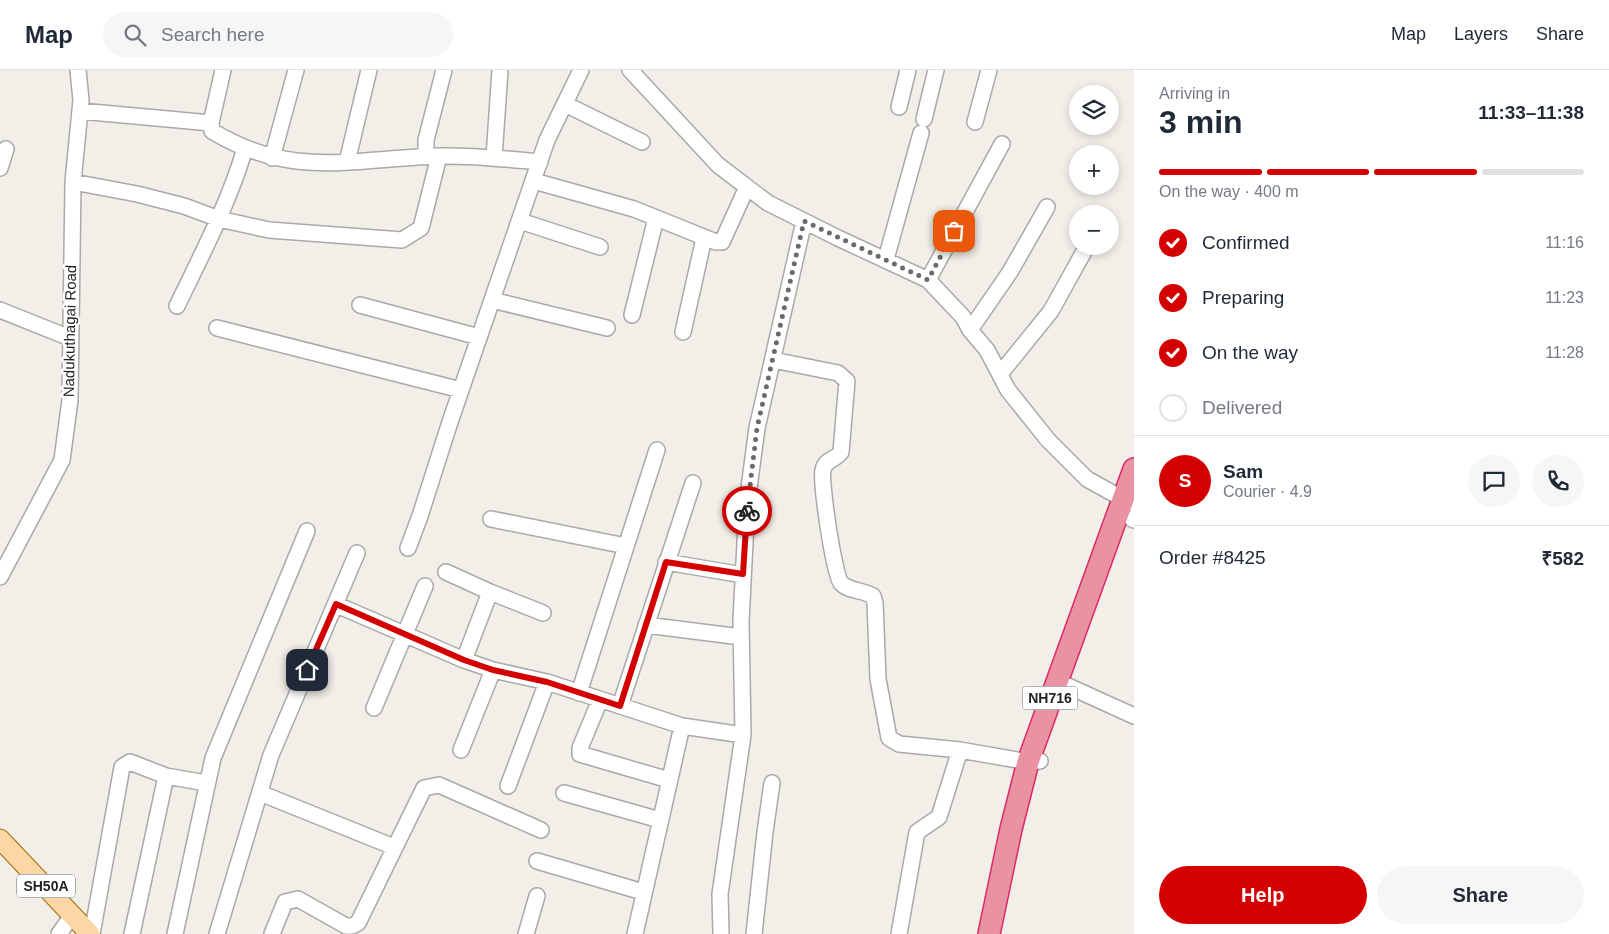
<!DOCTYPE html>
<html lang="en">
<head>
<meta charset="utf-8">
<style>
  body { margin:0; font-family:Helvetica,sans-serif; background:#f6f6f7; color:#1f2937; height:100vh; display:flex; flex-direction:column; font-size:19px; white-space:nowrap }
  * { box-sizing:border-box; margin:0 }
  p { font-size:16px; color:#747a83 }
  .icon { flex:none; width:28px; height:28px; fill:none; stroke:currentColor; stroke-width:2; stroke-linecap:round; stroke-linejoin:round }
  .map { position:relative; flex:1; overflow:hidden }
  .sheet { display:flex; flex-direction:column; background:#fff; width:475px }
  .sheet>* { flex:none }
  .tools { position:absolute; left:1069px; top:15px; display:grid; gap:10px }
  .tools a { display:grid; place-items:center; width:50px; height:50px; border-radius:50%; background:#fff; box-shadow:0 2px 8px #0003; font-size:25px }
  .pin { position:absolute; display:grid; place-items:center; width:42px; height:42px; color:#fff; margin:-21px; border-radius:10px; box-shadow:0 2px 8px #0006 }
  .courier { position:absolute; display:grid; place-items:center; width:50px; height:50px; margin:-25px; border:4px solid #d40000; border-radius:50%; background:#fff; color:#222; box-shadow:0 1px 6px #0007 }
  .overview em { font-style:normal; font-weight:800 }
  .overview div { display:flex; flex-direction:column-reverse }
  .overview { display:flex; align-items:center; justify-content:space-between; height:85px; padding:0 25px }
  h1 { font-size:32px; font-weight:800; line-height:38px }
  .bar { display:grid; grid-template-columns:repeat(4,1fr); gap:8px 5px; align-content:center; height:60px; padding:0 25px }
  .bar i { height:6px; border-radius:4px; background:#e0e1e3 }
  .bar .on { background:#d40000 }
  .bar p { grid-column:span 4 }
  .line { display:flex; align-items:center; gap:12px; padding:0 25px; border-top:1px solid #e0e1e3 }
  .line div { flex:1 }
  .round { display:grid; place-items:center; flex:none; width:52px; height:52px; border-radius:26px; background:#f6f6f7 }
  ol { padding:0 25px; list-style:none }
  li { display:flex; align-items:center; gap:15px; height:55px }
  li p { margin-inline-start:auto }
  li .icon { padding:5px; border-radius:50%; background:#d40000; color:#fff; stroke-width:4 }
  li:last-child { color:#747a83 }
  li i { width:28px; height:28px; border:2px solid #e0e1e3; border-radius:50% }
  .action { display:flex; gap:10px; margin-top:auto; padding:10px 25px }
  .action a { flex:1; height:58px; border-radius:30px; background:#d40000; color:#fff; font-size:20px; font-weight:800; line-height:58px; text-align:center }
  .action a+a { background:#f6f6f7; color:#1f2937 }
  header { display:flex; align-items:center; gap:30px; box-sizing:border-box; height:70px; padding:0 25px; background:#fff; border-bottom:1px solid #e0e1e3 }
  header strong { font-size:24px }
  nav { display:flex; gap:28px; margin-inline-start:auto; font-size:18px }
  .search { width:350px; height:45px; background:#f6f6f7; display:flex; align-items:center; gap:12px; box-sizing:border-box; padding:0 18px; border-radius:28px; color:#747a83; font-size:19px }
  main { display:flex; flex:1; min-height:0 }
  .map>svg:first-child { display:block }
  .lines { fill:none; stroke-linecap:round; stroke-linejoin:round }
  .minor-casing { stroke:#a9a9a9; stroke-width:18 }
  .major-casing { stroke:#a06b00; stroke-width:21 }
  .highway-casing { stroke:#dc2a67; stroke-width:24 }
  .minor { stroke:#fff; stroke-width:15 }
  .major { stroke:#fcd6a4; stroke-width:19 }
  .highway { stroke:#e892a2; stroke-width:21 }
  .done { stroke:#6b6a68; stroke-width:5; stroke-dasharray:0 9 }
  .route { stroke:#d40000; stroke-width:6 }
  .labels { text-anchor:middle; stroke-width:5; stroke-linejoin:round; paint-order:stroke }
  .shield { fill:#fff; stroke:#646464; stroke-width:1 }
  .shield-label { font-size:14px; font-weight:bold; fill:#222 }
  .street-label { font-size:15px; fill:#222; stroke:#fff }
</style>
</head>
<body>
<header>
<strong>Map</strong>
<div class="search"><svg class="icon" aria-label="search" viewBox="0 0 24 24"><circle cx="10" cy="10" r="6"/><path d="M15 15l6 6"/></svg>Search here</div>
<nav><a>Map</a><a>Layers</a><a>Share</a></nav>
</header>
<main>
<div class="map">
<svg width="1134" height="864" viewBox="0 0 1134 864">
  <rect width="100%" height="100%" fill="#f2efe9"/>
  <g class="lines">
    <defs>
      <path id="minor" d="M223,0L211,53L212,61C291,109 351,89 437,86C471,85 506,89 540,92
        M630,0L718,95L768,133L838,168L928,210L963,247L970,260L987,280L1008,320L1048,370L1087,409L1134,435
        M565,34L642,72
        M899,37L908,0
        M80,41L211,53
        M924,49L936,0
        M975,52L989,0
        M426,87V70L444,0
        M272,88L296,0
        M494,88L500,0
        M347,92L369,0
        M0,98L6,79
        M534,111L634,139L716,172H722L747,117
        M73,112L137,124L184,136L219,149L269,160L402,170L421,158L439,86
        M520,151L600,177
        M886,189L921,63
        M928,210L1002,74
        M492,230L607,258
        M360,235L479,267
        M177,236C202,184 229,133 245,78
        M0,240L70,268
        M632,245L656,148
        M217,258L461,320
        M970,260L1010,202L1047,137
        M683,262L704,168
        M773,290L838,303L847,311L841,382C836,390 825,389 823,400C820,410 834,505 841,513C848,521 863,520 873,526L875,533L878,609L889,668L899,674L960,680
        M1000,304L1051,241L1087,176
        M491,449L626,476
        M1132,449L1134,450
        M408,478L420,446L450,352L547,70L581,0
        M666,492L743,505
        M446,502L490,522
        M0,507L62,390L70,330L73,112L81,30L78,0
        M337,535L464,590L493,600L547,612L682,656L743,665
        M646,555L741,567
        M464,590L490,522L543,543
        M1068,616L1134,646
        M579,623L657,380
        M600,630L580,678V684L669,710
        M620,636L693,413
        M374,638L425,516
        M461,680L493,600
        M508,716L547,612
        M260,723L394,777
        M564,723L660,750
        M537,791L643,822
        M59,864L73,844
        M92,864L122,697L130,692L166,706L206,713
        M132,864L166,706
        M175,864L213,688L307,461
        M217,864L271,685L357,483
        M272,864L285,832L298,829L346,856H352L358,853L424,718L439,715L541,760
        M526,864L537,826
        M635,864L682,656
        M721,864L720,824L743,665L741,551L747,433L757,358L804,151
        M754,864L765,762L772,713
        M899,864L917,762L939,747L960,680L1028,692L1040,691"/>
      <path id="major" d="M0,769L90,864"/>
      <path id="highway" d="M989,864L1011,759L1028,692L1134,399"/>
    </defs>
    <use href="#minor" class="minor-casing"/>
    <use href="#major" class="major-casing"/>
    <use href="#highway" class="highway-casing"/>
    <use href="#minor" class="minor"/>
    <use href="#major" class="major"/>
    <use href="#highway" class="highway"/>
  </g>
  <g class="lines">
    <path class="done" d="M747,441L757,358L804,151L928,210L954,161"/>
    <path class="route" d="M307,600L336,534L464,590L493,600L547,612L620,636L666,492L743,504L747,441"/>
  </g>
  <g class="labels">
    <g class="shield">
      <rect x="1022.5" y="616.5" width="55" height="23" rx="4"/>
      <rect x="17" y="804.5" width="58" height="23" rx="4"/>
    </g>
    <g class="shield-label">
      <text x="1050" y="633">NH716</text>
      <text x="46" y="821">SH50A</text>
    </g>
    <g class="street-label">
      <text transform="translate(70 261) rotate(-89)" y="5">Nadukuthagai Road</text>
    </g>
  </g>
</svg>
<div class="tools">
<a><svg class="icon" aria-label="layers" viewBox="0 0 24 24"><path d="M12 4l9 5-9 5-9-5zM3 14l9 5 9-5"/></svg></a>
<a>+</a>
<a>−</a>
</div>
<div class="pin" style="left:954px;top:161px;background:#ea580c"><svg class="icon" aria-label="bag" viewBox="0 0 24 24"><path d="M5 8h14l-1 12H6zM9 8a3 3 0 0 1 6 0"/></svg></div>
<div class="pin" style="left:307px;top:600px;background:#1f2937"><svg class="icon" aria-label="home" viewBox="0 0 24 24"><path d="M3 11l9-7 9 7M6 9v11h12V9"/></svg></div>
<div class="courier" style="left:747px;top:441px"><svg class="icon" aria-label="bike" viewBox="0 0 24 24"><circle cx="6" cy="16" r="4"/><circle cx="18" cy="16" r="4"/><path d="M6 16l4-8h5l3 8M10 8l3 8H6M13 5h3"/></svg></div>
</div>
<section class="sheet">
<div class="overview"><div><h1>3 min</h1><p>Arriving in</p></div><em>11:33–11:38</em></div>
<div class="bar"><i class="on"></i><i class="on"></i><i class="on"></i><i></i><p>On the way · 400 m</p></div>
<ol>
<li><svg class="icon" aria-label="check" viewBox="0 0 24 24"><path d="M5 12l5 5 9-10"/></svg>Confirmed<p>11:16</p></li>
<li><svg class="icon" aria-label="check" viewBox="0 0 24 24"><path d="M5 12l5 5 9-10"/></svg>Preparing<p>11:23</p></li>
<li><svg class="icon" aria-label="check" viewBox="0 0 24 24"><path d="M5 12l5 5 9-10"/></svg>On the way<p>11:28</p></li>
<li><i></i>Delivered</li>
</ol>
<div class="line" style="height:90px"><b class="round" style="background:#d40000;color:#fff">S</b><div><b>Sam</b><p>Courier · 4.9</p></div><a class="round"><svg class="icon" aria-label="chat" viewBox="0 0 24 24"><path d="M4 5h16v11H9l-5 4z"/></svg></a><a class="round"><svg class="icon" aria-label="phone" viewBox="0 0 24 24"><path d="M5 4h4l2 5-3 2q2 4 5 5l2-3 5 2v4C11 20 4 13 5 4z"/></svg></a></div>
<div class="line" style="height:65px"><div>Order #8425</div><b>₹582</b></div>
<div class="action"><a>Help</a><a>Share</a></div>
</section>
</main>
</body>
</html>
